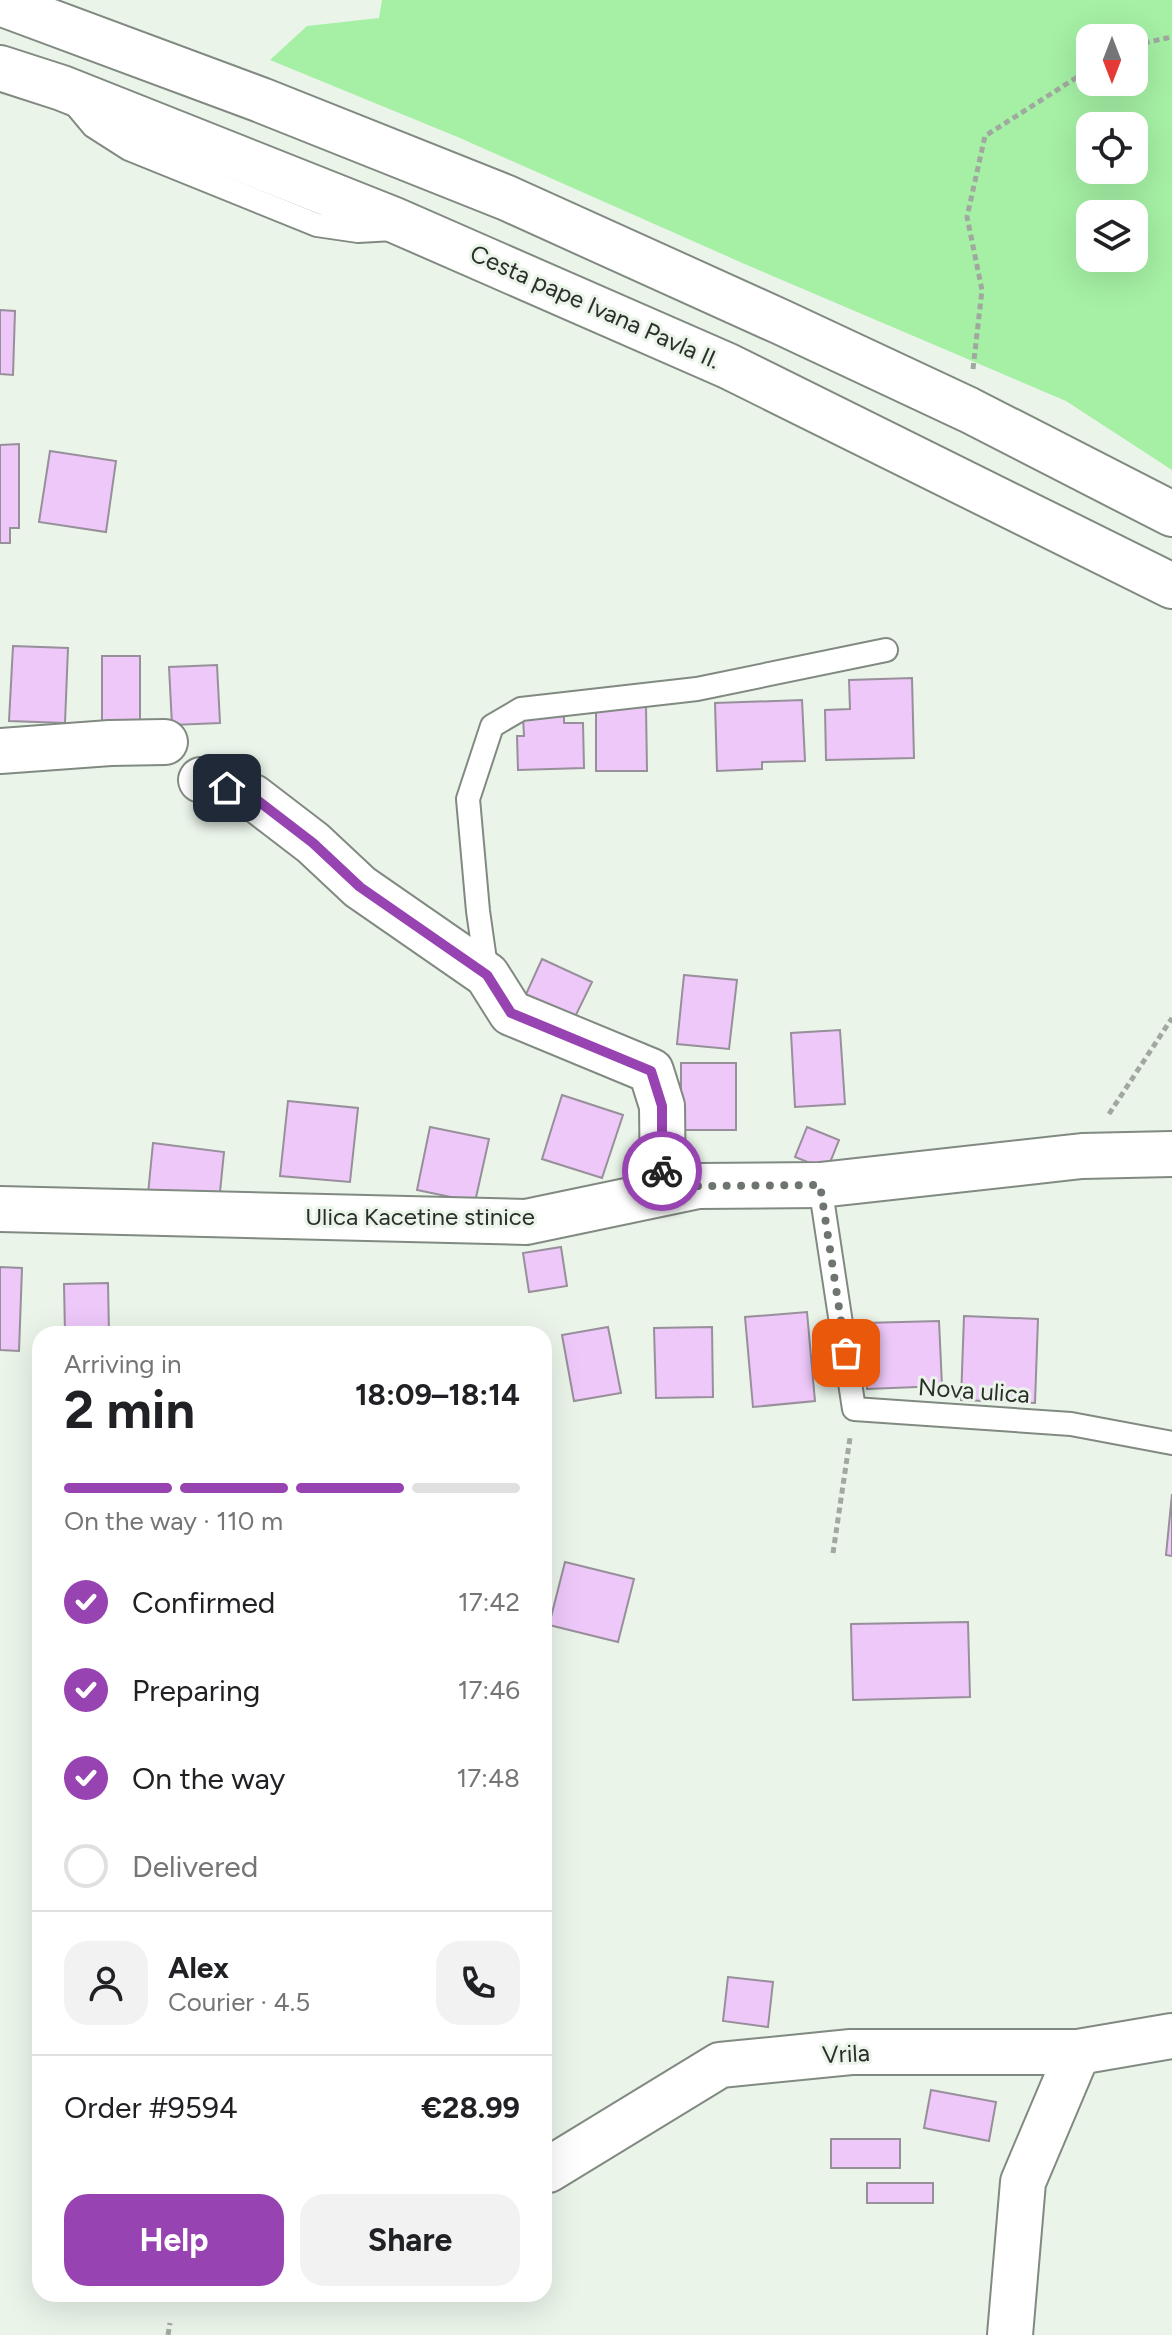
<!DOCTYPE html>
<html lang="en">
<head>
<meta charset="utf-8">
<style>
  body { margin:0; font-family:Figtree,sans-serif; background:#f2f2f2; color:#202124; height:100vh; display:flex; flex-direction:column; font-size:30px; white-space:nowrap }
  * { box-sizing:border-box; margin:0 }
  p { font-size:26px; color:#757577 }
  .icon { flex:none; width:44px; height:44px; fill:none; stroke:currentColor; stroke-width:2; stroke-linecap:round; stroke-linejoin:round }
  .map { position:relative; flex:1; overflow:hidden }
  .sheet { position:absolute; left:32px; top:1326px; width:520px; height:976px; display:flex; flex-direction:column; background:#fff; border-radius:24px; box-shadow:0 8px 32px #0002 }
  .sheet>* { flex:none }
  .needle { width:52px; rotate:180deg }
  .controls { position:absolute; left:1076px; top:24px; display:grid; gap:16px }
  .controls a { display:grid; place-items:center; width:72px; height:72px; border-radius:16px; background:#fff; box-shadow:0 8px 32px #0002; font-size:40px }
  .pin { position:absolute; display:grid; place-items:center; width:68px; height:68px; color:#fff; margin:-34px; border-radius:16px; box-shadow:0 4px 12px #0006 }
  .courier { position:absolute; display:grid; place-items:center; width:80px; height:80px; margin:-40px; border:6px solid #9743b1; border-radius:50%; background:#fff; color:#222; box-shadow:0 2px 10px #0007 }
  .summary em { font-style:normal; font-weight:700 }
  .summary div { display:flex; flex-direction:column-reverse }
  .summary { display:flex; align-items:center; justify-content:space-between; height:136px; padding:0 32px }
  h1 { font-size:52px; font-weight:700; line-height:60px }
  .bar { display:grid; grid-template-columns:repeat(4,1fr); gap:12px 8px; align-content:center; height:96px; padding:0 32px }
  .bar i { height:10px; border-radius:6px; background:#e0e0e0 }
  .bar .on { background:#9743b1 }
  .bar p { grid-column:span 4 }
  .line { display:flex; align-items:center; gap:20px; padding:0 32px; border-top:2px solid #e0e0e0 }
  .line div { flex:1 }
  .round { display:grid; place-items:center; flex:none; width:84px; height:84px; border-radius:24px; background:#f2f2f2 }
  ol { padding:0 32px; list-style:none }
  li { display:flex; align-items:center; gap:24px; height:88px }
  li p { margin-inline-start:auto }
  li .icon { padding:8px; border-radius:50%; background:#9743b1; color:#fff; stroke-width:4 }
  li:last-child { color:#757577 }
  li i { width:44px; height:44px; border:4px solid #e0e0e0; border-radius:50% }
  .primary-button { display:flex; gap:16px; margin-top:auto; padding:16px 32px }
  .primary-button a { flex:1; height:92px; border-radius:24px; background:#9743b1; color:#fff; font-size:32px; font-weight:700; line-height:92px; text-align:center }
  .primary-button a+a { background:#f2f2f2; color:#202124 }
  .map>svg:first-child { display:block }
  .green { fill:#a5f0a5; fill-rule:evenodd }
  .building { fill:#edc8f9; stroke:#978f9a; stroke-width:2 }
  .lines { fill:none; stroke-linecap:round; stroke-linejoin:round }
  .service-casing { stroke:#818a81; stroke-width:26 }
  .minor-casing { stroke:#818a81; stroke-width:48 }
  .primary-casing { stroke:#818a81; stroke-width:48 }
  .path { stroke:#a0a8a0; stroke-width:5; stroke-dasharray:6 4; stroke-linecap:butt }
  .service { stroke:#fff; stroke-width:22 }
  .minor { stroke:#fff; stroke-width:44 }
  .primary { stroke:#fff; stroke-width:44 }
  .done { stroke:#6e746e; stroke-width:8; stroke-dasharray:0 14.4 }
  .route { stroke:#9743b1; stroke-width:10 }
  .labels { text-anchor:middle; stroke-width:6; stroke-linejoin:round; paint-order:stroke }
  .street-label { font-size:24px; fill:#2b2f2b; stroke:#eaf4e9 }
</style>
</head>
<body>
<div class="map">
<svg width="1172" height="2335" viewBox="0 0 1172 2335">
  <rect width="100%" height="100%" fill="#eaf4e9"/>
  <path class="green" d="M382,0H1172V470L1066,401L747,265L460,138L270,60L307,26L379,18ZM1090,38H1134V82H1090ZM1090,126H1134V170H1090ZM1090,214H1134V258H1090Z"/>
  <path class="building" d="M0,310L15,311L13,375L0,374Z
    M19,444V528H10V543H0V445Z
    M50,451L116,461L106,532L39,522Z
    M13,646L68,648L65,723L9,721Z
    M102,656H140V726H102Z
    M217,665L220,723L172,725L169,667Z
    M912,678L914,758L826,760L825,710L850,709L849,680Z
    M802,700L805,761L762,762V769L717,771L715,703Z
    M596,706H646L647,771H596Z
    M564,716V723H583L584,768L518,770L517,736H524L523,717Z
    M542,959L592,982L571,1025L522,1003Z
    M684,975L737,980L729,1049L677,1044Z
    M840,1030L845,1104L795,1107L791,1033Z
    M681,1063H736V1130H681Z
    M562,1095L623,1115L602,1178L542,1159Z
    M288,1101L358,1108L350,1182L280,1176Z
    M430,1127L489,1139L475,1202L417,1190Z
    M807,1127L839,1140L827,1170L795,1157Z
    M153,1143L224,1152L219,1202L148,1194Z
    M561,1247L567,1286L529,1292L523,1253Z
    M0,1267L22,1268L19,1351L0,1350Z
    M108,1283L109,1334H65L64,1284Z
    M807,1312L815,1401L753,1407L745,1317Z
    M964,1316L1038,1319L1035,1403L961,1400Z
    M939,1321L942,1386L867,1389L864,1323Z
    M608,1327L621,1393L574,1401L562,1335Z
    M712,1327L713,1397L656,1398L654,1328Z
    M1172,1494V1556L1166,1555Z
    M565,1562L634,1579L618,1642L549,1625Z
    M968,1622L970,1697L853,1700L851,1624Z
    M728,1977L773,1982L768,2027L723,2021Z
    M931,2090L996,2102L989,2141L924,2128Z
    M831,2139H900V2168H831Z
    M867,2183H933V2203H867Z"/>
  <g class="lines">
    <defs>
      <path id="service" d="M73,102L93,126L129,149L317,225L358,231L393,229
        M487,974L478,911L468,799L492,726L521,709L697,689L886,650
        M820,1185L854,1409L1071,1424L1172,1443"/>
      <path id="minor" d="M0,751L110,743L165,742
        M201,780L253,797L313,843L360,887L487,975L511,1013L651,1071L662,1106L663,1193
        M0,1209L526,1222L698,1186L820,1185L1082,1156L1172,1154
        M548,2170L720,2065L851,2052H1078L1172,2036
        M1010,2335L1023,2182L1078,2052"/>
      <path id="primary" d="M0,3L261,100L507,198L781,322L969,410L1172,514
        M0,68L62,88L392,219L728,366L1172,586"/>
    </defs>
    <use href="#service" class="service-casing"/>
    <use href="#minor" class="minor-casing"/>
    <use href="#primary" class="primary-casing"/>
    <path class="path" d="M1134,45L1172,37
      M973,369L982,290L967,217L985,136L1090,69
      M1109,1114L1172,1018
      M833,1553L850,1438
      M168,2335L170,2323"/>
    <use href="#service" class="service"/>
    <use href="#minor" class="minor"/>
    <use href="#primary" class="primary"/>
  </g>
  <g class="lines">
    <path class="done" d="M662,1171L663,1193L698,1186L820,1185L846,1353"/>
    <path class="route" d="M227,788L253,797L313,843L360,887L487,975L511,1013L651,1071L662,1106V1171"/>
  </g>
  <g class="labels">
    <g class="street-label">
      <text transform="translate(595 307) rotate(24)" y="8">Cesta pape Ivana Pavla II.</text>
      <text x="420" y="1225">Ulica Kacetine stinice</text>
      <text transform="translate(974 1391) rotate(4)" y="8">Nova ulica</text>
      <text transform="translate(846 2054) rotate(-3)" y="8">Vrila</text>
    </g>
  </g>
</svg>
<div class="controls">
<a><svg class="needle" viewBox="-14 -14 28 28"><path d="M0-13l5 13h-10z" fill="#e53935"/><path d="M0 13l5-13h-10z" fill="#757577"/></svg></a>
<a><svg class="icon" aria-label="locate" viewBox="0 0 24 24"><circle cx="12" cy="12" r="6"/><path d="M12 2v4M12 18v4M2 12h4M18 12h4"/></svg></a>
<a><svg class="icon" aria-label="layers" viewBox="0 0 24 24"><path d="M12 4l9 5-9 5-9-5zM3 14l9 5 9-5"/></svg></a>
</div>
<div class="pin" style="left:846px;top:1353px;background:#ea580c"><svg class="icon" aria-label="bag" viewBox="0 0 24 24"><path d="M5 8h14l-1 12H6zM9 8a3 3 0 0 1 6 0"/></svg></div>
<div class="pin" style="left:227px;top:788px;background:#1f2937"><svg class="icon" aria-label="home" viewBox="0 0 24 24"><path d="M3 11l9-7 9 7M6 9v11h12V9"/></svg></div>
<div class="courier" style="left:662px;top:1171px"><svg class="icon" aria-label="bike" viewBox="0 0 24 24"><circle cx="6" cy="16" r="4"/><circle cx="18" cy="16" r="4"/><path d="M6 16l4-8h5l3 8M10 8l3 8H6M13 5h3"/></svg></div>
<section class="sheet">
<div class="summary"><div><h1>2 min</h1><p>Arriving in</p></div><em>18:09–18:14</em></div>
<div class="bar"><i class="on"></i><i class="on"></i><i class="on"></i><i></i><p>On the way · 110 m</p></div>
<ol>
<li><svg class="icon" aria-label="check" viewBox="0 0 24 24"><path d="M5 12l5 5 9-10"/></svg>Confirmed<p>17:42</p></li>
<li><svg class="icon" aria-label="check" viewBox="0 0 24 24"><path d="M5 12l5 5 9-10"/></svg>Preparing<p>17:46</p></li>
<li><svg class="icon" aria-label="check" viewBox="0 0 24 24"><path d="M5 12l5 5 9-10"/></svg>On the way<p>17:48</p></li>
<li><i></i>Delivered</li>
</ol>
<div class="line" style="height:144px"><a class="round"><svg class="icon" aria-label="person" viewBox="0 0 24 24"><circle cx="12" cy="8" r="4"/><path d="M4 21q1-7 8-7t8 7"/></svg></a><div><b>Alex</b><p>Courier · 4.5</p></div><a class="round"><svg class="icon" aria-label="phone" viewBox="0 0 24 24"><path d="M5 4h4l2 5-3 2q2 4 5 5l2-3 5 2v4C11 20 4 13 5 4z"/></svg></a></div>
<div class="line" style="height:104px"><div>Order #9594</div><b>€28.99</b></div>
<div class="primary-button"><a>Help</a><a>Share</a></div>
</section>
</div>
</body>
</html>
